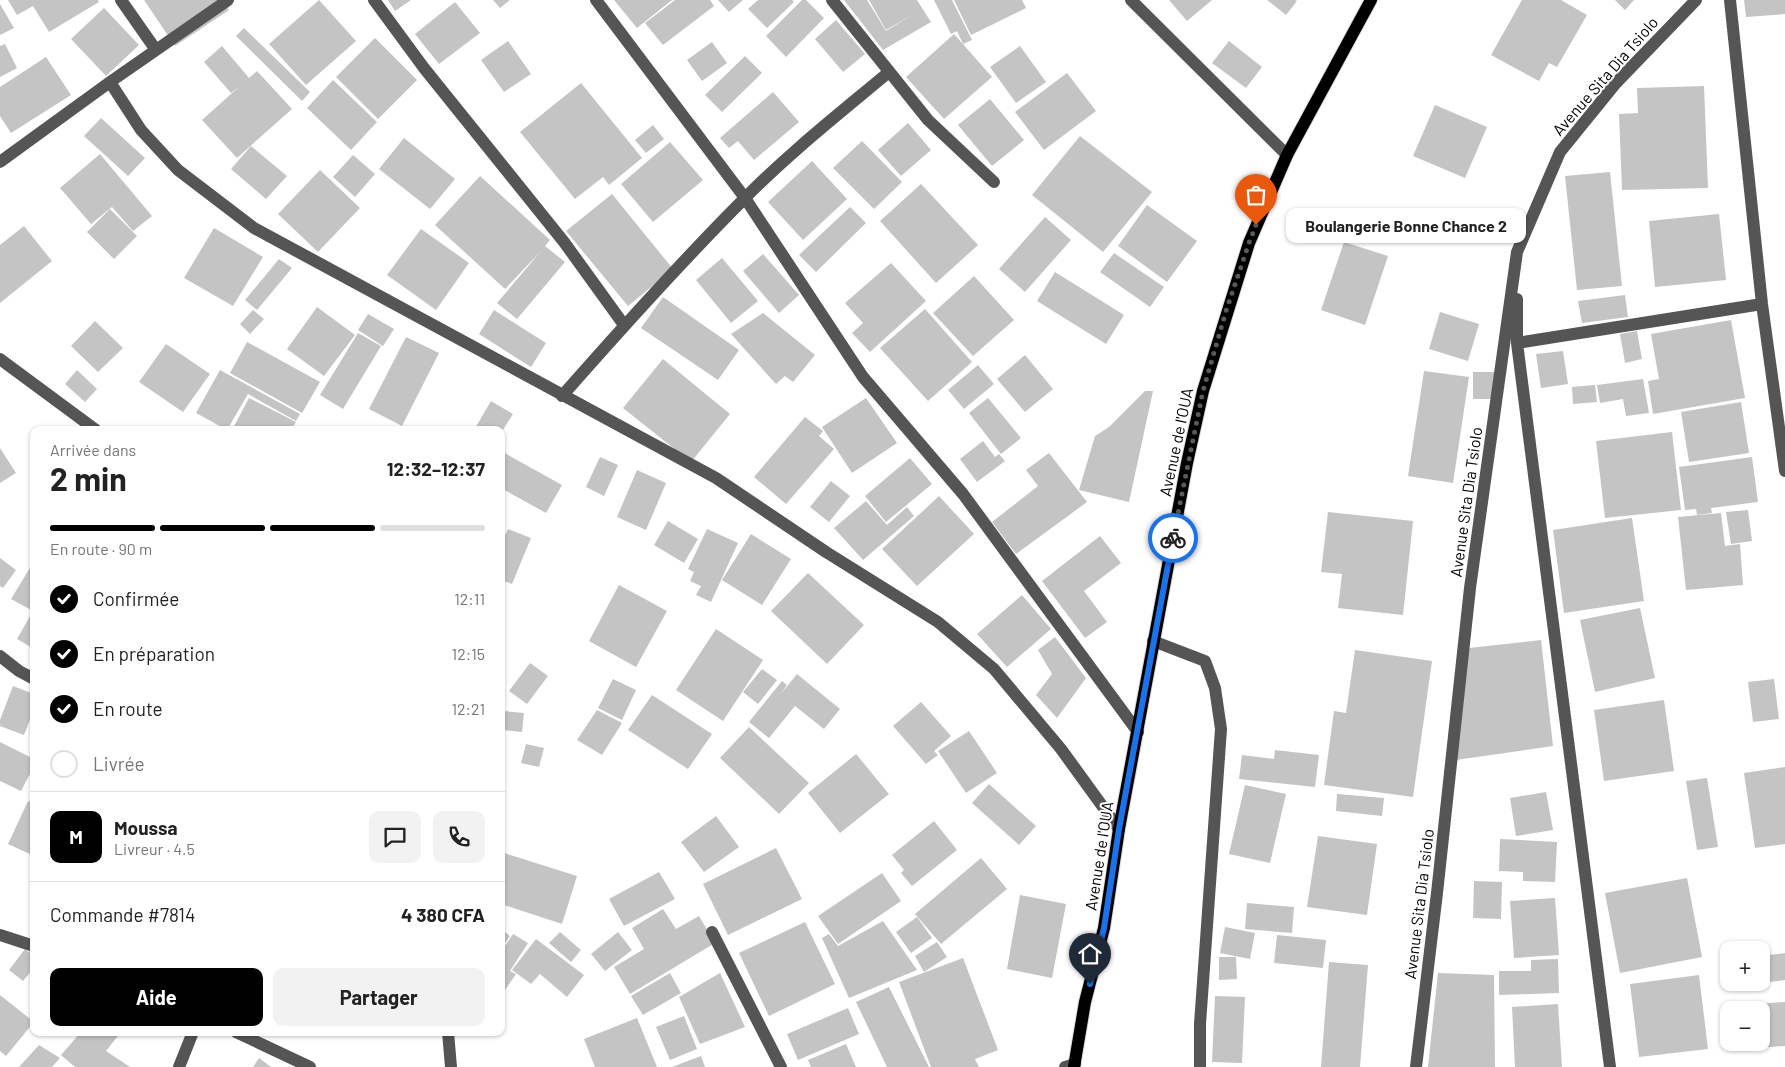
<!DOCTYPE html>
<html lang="fr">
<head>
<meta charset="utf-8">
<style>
  body { margin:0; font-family:Barlow,sans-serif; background:#f2f2f2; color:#222; height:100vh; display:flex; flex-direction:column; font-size:19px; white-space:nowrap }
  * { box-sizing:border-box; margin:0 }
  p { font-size:16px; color:#767676 }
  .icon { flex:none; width:28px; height:28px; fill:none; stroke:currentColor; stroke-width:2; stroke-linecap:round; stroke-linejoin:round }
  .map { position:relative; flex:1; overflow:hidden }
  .sheet { position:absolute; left:30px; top:426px; width:475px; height:610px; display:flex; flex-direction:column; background:#fff; border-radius:10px; box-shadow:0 1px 4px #0004 }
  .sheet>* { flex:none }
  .buttons { position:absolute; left:1720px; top:941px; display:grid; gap:10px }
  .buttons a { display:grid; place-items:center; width:50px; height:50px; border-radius:10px; background:#fff; box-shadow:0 1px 4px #0004; font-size:25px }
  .pin { position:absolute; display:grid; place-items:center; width:42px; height:42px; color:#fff; margin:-51px -21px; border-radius:50% 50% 50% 0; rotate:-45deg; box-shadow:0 0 5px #0007 }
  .pin .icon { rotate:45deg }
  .courier { position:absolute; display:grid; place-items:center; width:50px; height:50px; margin:-25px; border:4px solid #1a73e8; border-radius:50%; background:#fff; color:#222; box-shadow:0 1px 6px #0007 }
  .bubble { position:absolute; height:35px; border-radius:10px; background:#fff; box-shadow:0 1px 4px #0004; font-size:16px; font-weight:700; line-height:35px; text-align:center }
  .overview em { font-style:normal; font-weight:700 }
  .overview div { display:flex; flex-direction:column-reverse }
  .overview { display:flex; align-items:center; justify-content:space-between; height:85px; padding:0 20px }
  h1 { font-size:32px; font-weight:700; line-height:38px }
  .bar { display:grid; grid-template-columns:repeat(4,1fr); gap:8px 5px; align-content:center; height:60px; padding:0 20px }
  .bar i { height:6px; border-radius:4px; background:#e0e0e0 }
  .bar .on { background:#000 }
  .bar p { grid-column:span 4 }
  .line { display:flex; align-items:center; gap:12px; padding:0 20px; border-top:1px solid #e0e0e0 }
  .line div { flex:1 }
  .round { display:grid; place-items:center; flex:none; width:52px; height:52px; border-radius:10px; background:#f2f2f2 }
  ol { padding:0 20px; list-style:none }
  li { display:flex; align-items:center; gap:15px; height:55px }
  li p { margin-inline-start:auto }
  li .icon { padding:5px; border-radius:50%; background:#000; color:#fff; stroke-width:4 }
  li:last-child { color:#767676 }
  li i { width:28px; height:28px; border:2px solid #e0e0e0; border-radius:50% }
  .cta { display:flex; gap:10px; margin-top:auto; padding:10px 20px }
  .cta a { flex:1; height:58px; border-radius:10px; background:#000; color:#fff; font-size:20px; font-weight:700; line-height:58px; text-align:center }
  .cta a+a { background:#f2f2f2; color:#222 }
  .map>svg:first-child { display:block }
  .building { fill:#c4c4c4 }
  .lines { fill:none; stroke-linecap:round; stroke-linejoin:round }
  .major-casing { stroke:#dbdbdb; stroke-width:14 }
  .minor { stroke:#555; stroke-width:12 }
  .major { stroke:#000; stroke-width:12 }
  .done { stroke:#595959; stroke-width:5; stroke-dasharray:0 9 }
  .route { stroke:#1a73e8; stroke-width:6 }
  .labels { text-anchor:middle; stroke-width:4; stroke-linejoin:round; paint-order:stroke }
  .street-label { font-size:16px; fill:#000; stroke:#fff }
</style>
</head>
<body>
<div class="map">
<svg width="1785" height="1067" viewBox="0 0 1785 1067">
  <rect width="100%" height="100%" fill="#fff"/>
  <path class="building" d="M8,0H98L99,2L49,32L33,6L17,15Z
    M144,0H223L229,10L175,46Z
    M319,0L356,41L306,85L269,44Z
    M388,0H411L395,11Z
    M493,0H510L500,8Z
    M614,0H672L637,28Z
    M675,0H710L714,6L663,45L645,23Z
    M718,0H743L729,12Z
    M758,0H792L794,2L767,28L748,9Z
    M802,0H806L824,18L786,57L766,36Z
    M844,0H867L886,31L912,15L886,30L869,0H917L931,22L883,50Z
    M934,0H952L972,40L963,44L957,31L951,34Z
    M954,0H1022L1026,8L971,35Z
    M1169,0H1212L1187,21Z
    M1267,0H1295L1297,1L1286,15Z
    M1522,0H1561L1587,15L1557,67L1549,63L1539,81L1491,55Z
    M1615,0H1634L1625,10Z
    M1744,0H1785V14L1746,17Z
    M455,2L480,33L439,64L415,34Z
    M0,4L14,28L0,35Z
    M104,8L139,45L106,76L71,39Z
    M836,20L865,54L843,72L815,39Z
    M244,28L310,92L302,101L236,36Z
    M954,34L992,77L944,119L906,77Z
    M375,38L417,80L378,119L336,77Z
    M508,41L531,74L504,92L481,60Z
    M1229,41L1262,67L1246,88L1212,63Z
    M712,42L727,63L702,81L687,60Z
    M5,44L17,68L0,77V46Z
    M222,46L249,78L257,71L292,109L237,158L202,120L240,86L231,93L204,62Z
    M1020,46L1046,82L1016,103L990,67Z
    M745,56L762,73L722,112L705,95Z
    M46,57L71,95L11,133L0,116V87Z
    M1067,73L1096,111L1044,150L1015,112Z
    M333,80L377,122L351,150L307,108Z
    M581,83L642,158L609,185L603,177L575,199L520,132Z
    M1704,86L1708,188L1622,190L1619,114L1638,113L1637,88Z
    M773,92L799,122L754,160L738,141L729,148L720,138Z
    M990,99L1024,140L992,166L958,125Z
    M1435,105L1487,127L1465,178L1413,156Z
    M101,118L145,158L128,176L84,136Z
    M908,123L931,150L901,176L878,150Z
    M653,125L664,139L646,153L635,140Z
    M1080,136L1152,192L1103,252L1032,195Z
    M404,138L455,179L430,209L379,169Z
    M862,141L902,182L874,209L833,168Z
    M670,142L703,180L653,222L621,184Z
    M251,146L287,176L266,199L231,169Z
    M100,154L152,216L133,231L112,207L91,224L60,188Z
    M353,155L375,174L355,197L333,177Z
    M812,161L847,199L803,240L768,202Z
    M320,170L360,208L318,252L278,214Z
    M1610,172L1622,286L1577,290L1565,176Z
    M480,176L550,240L545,246L565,262L517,319L497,303L541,251L505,289L435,225Z
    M921,184L978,245L936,283L880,221Z
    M612,194L673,269L628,306L566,231Z
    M1147,205L1197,241L1167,282L1118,246Z
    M850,207L866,223L816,272L799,255Z
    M110,209L137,236L114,259L87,232Z
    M1719,214L1726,280L1655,287L1649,221Z
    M1045,217L1071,240L1025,292L999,269Z
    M24,226L52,261L0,303V245Z
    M214,228L263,257L233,306L184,278Z
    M421,229L469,263L436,310L387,275Z
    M1344,242L1388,256L1365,325L1321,310Z
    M1114,253L1164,287L1150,307L1100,272Z
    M763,254L799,295L779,313L743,271Z
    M722,258L758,301L731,323L696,280Z
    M279,259L292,268L257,310L245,300Z
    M891,263L926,301L870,352L852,333L863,323L845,303Z
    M1055,272L1124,315L1106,344L1037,301Z
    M974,276L1014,320L973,356L933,313Z
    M1625,295L1628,317L1582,323L1578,301Z
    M663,297L739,350L718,380L641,328Z
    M317,307L355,335L324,376L287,349Z
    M925,309L972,362L928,401L880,348Z
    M253,310L264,319L250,334L240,324Z
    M494,310L546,343L531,367L479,334Z
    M1440,312L1479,324L1468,361L1429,349Z
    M763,313L815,355L793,382L785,376L776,384L731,334Z
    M368,314L394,329L383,346L358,330Z
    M1731,320L1745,398L1653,414L1648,381L1659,379L1651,334Z
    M95,321L123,348L98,372L71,346Z
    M1637,331L1642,359L1625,363L1620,334Z
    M358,333L381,346L343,409L320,395Z
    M406,337L439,353L402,426L369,409Z
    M247,342L320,382L302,413L230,373Z
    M166,344L210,374L183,412L139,382Z
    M1563,351L1568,384L1541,388L1536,354Z
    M1025,355L1053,389L1025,412L997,379Z
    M663,359L730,414L691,462L623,408Z
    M978,365L994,384L964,409L948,390Z
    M77,370L97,389L85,402L65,384Z
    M220,370L300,414L296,421L248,394L227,430L196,413Z
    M1424,371L1469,377L1453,483L1408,476Z
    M1473,372H1495L1496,399H1473Z
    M1643,379L1649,413L1626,416L1623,399L1600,403L1597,385Z
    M1595,385L1597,402L1573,404L1572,387Z
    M1145,391H1153L1129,502L1079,490L1095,436L1109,427Z
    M249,398L296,422L291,430H232Z
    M866,398L897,443L852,473L822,427Z
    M988,398L1021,438L1001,454L969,413Z
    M491,401L513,414L501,433V430H474Z
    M1741,402L1749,453L1689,462L1681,412Z
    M805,417L823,431L819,436L834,449L786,504L754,477Z
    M1672,432L1681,510L1605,518L1596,441Z
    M983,441L995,457L999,454L1005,461L977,482L960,459Z
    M0,448L16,473L0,483Z
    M501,451L562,485L546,513L501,488Z
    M1049,453L1087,502L1016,554L992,522L1038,486L1026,470Z
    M600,457L618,465L604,496L586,487Z
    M1752,457L1758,502L1711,508L1712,513L1697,515L1696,509L1685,510L1679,467Z
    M910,458L932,484L886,522L865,496Z
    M637,470L666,483L646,530L617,517Z
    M831,481L850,496L829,522L810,507Z
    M939,496L974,534L917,586L882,549Z
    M866,501L887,525L907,507L914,516L863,560L834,528Z
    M1748,510L1752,541L1731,544L1726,512Z
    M1328,512L1413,521L1403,615L1338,608L1342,574L1321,572Z
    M1721,513L1725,546L1740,544L1743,585L1686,590L1678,517Z
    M1632,518L1644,601L1564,613L1553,530Z
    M668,521L698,539L684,563L654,545Z
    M508,529L531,538L512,584L501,580V544Z
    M707,529L738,543L711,602L696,595L701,586L690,581L694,572L688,569Z
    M751,534L791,559L762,605L722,580Z
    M1100,536L1121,563L1084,591L1107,622L1085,638L1042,581Z
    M0,558L16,570L3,588L0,586Z
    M31,566L34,567V649L17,639L33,611L11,599Z
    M808,573L864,625L827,664L771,611Z
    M619,585L667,611L636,667L589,641Z
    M1022,595L1051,629L1007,667L977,634Z
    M1640,608L1655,678L1595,692L1580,620Z
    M716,629L763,660L723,721L676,690Z
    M1055,637L1086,678L1057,718L1036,695L1052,674L1038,650Z
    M1541,640L1553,746L1456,760L1469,648Z
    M1355,650L1432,661L1413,797L1324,785L1334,711L1346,713Z
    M530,663L548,676L527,704L509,691Z
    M762,669L777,680L758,704L743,692Z
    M797,674L840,709L824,729L795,706L769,738L749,722L782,681L787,685L780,695Z
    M613,679L636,690L622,720L598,708Z
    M1774,679L1779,719L1753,722L1748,682Z
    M13,686L34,694V709L24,735L0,726V720Z
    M652,695L712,734L688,769L628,730Z
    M1664,700L1674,771L1604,781L1594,710Z
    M921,702L951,736L934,751L938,755L926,764L893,726Z
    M597,710L622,723L602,755L577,740Z
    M504,711L524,713L522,732L502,730Z
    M749,727L809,783L779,814L720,758Z
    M969,731L997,773L966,793L938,751Z
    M0,742L34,759V766L21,791L0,781Z
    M526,744L544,748L539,767L521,763Z
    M1275,750L1319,755L1315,787L1239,779L1242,755L1274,759Z
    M856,754L889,794L840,833L808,793Z
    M1785,767V844L1755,848L1744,773Z
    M1707,778L1718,847L1697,850L1686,781Z
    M989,784L1036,826L1019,845L972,803Z
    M1245,785L1286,794L1270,863L1229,854Z
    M1546,792L1553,830L1516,836L1510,798Z
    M1337,794L1384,798L1382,816L1336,811Z
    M28,801L34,804V856L8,844Z
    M716,816L739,847L704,872L681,842Z
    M934,821L957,850L912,886L901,873L904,870L892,855Z
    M1318,836L1377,844L1367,915L1307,907Z
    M1500,839L1557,842L1555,882L1523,881V872L1499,871Z
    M776,848L802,899L728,935L703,884Z
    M504,853L577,876L562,924L501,904V860Z
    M981,858L1007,889L941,944L915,914Z
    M659,872L675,899L624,926L609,899Z
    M882,873L901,901L838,944L818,916Z
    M1687,878L1702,957L1620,973L1605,893Z
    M1474,881L1502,882L1501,919L1473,918Z
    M1020,895L1066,904L1052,978L1007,969Z
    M1555,898L1559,955L1514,958L1510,901Z
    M1247,903L1294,907L1292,933L1245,929Z
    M663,909L676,929L699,916L715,943L630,994L614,967L644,949L632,928Z
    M917,917L932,938L911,953L896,932Z
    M883,921L917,970L849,998L822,938L829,934L838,946Z
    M805,922L835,984L769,1016L739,953Z
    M1225,927L1255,933L1250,959L1220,953Z
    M501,929L510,936L501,949Z
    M560,932L581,950L571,962L549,943Z
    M618,932L632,950L605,971L591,954Z
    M513,934L528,943L510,971L516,974L501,996V952Z
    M1277,935L1326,940L1323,968L1274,963Z
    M536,939L584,975L567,997L540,974L531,984L512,970Z
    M937,942L947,957L924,972L915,956Z
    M25,949L34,956V968L23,981L9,970Z
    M1785,953V980L1761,983V956Z
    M1219,957H1236L1237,979L1219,980Z
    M963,958L998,1050L975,1059L979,1067H931L899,982Z
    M1558,959L1559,993L1499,995V971H1531V960Z
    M1729,959V982L1754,984L1725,987L1722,960Z
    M1329,962L1368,965L1360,1067H1321Z
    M670,973L681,993L643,1015L631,996Z
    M720,973L745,1027L700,1044L679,997Z
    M1438,973L1494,975L1495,1067H1428Z
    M1699,975L1708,1049L1639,1057L1630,984Z
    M889,987L929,1067H887L856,1002Z
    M0,995L34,1022L6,1056L0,1051Z
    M1215,996L1245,997L1242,1063L1212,1062Z
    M1785,1002V1046L1729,1050L1728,1042H1761V1010H1729V1028H1727L1726,1006Z
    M1558,1004L1562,1067H1515L1512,1007Z
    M848,1008L859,1034L798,1060L787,1034Z
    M684,1016L697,1049L670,1060L656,1027Z
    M637,1018L657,1067H595L584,1039Z
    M81,1032H121L106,1051L130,1067H75L61,1055Z
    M846,1044L856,1067H811L808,1060Z
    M39,1045L60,1058L52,1067H19Z
    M701,1056L705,1067H672Z
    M259,1058L271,1067H253Z"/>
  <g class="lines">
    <defs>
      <path id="major" d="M1074,1067L1085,1002L1104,928L1119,829L1187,463L1203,391L1249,243L1287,155L1371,0"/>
    </defs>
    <use href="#major" class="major-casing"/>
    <path class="minor" d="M121,0L156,50
      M374,0L424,68L564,242L624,325
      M596,0L745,198L863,377L963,494L1138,732
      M832,0L928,120L994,182
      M1131,0L1287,155
      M1730,0L1762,304L1785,471
      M110,82L141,130L178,170L254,228L716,478L826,552L938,622L994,669L1061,749L1119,829
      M0,162L110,82L228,0
      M1517,299V343L1610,1067
      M1517,343L1762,304
      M0,359L96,430
      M562,396C621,329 681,262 744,199C789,153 840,113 889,72
      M1153,641L1205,661L1215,688L1221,729L1200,1024V1067
      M0,656L19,671L34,679
      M712,932L781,1067
      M0,935L34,946
      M236,1032L310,1067
      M448,1032L451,1067
      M179,1067L193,1032
      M1065,1067L1075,1064
      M1416,1067L1437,893L1470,588L1517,252L1560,152L1616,83L1696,0"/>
    <use href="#major" class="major"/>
  </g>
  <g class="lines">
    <path class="done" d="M1173,538L1203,391L1226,311L1249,243L1256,225"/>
    <path class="route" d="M1090,984L1104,928L1119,829L1173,538"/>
  </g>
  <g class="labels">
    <g class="street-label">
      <text transform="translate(1605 76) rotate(-49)" y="6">Avenue Sita Dia Tsiolo</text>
      <text transform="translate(1176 442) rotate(-78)" y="6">Avenue de l'OUA</text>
      <text transform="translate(1466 502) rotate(-82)" y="6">Avenue Sita Dia Tsiolo</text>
      <text transform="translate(1099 856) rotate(-81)" y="6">Avenue de l'OUA</text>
      <text transform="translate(1419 904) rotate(-83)" y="6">Avenue Sita Dia Tsiolo</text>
    </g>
  </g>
</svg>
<div class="buttons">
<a>+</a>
<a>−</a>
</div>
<div class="pin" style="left:1256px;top:225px;background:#ea580c"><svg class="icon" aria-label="bag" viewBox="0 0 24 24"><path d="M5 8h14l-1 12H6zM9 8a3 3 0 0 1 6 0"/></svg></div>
<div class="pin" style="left:1090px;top:984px;background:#1f2937"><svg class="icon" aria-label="home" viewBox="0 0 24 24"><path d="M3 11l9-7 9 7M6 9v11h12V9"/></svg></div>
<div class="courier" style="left:1173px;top:538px"><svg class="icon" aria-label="bike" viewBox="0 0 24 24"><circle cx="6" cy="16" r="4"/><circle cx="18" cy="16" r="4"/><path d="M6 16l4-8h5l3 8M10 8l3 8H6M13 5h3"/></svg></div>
<div class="bubble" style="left:1286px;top:208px;width:240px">Boulangerie Bonne Chance 2</div>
<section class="sheet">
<div class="overview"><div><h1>2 min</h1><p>Arrivée dans</p></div><em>12:32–12:37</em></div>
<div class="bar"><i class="on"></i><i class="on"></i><i class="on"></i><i></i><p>En route · 90 m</p></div>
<ol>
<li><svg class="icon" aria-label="check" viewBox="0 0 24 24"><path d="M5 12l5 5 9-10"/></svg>Confirmée<p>12:11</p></li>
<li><svg class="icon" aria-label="check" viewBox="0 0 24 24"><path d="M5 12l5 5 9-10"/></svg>En préparation<p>12:15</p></li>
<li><svg class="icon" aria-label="check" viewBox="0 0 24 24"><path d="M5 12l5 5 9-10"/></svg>En route<p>12:21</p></li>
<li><i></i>Livrée</li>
</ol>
<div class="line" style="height:90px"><b class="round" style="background:#000;color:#fff">M</b><div><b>Moussa</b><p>Livreur · 4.5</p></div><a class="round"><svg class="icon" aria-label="chat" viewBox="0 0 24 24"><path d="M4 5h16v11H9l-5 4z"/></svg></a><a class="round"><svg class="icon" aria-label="phone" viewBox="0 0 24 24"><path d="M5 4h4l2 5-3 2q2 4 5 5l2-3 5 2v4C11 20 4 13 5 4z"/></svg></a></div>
<div class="line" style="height:65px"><div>Commande #7814</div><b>4 380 CFA</b></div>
<div class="cta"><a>Aide</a><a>Partager</a></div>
</section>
</div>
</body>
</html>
